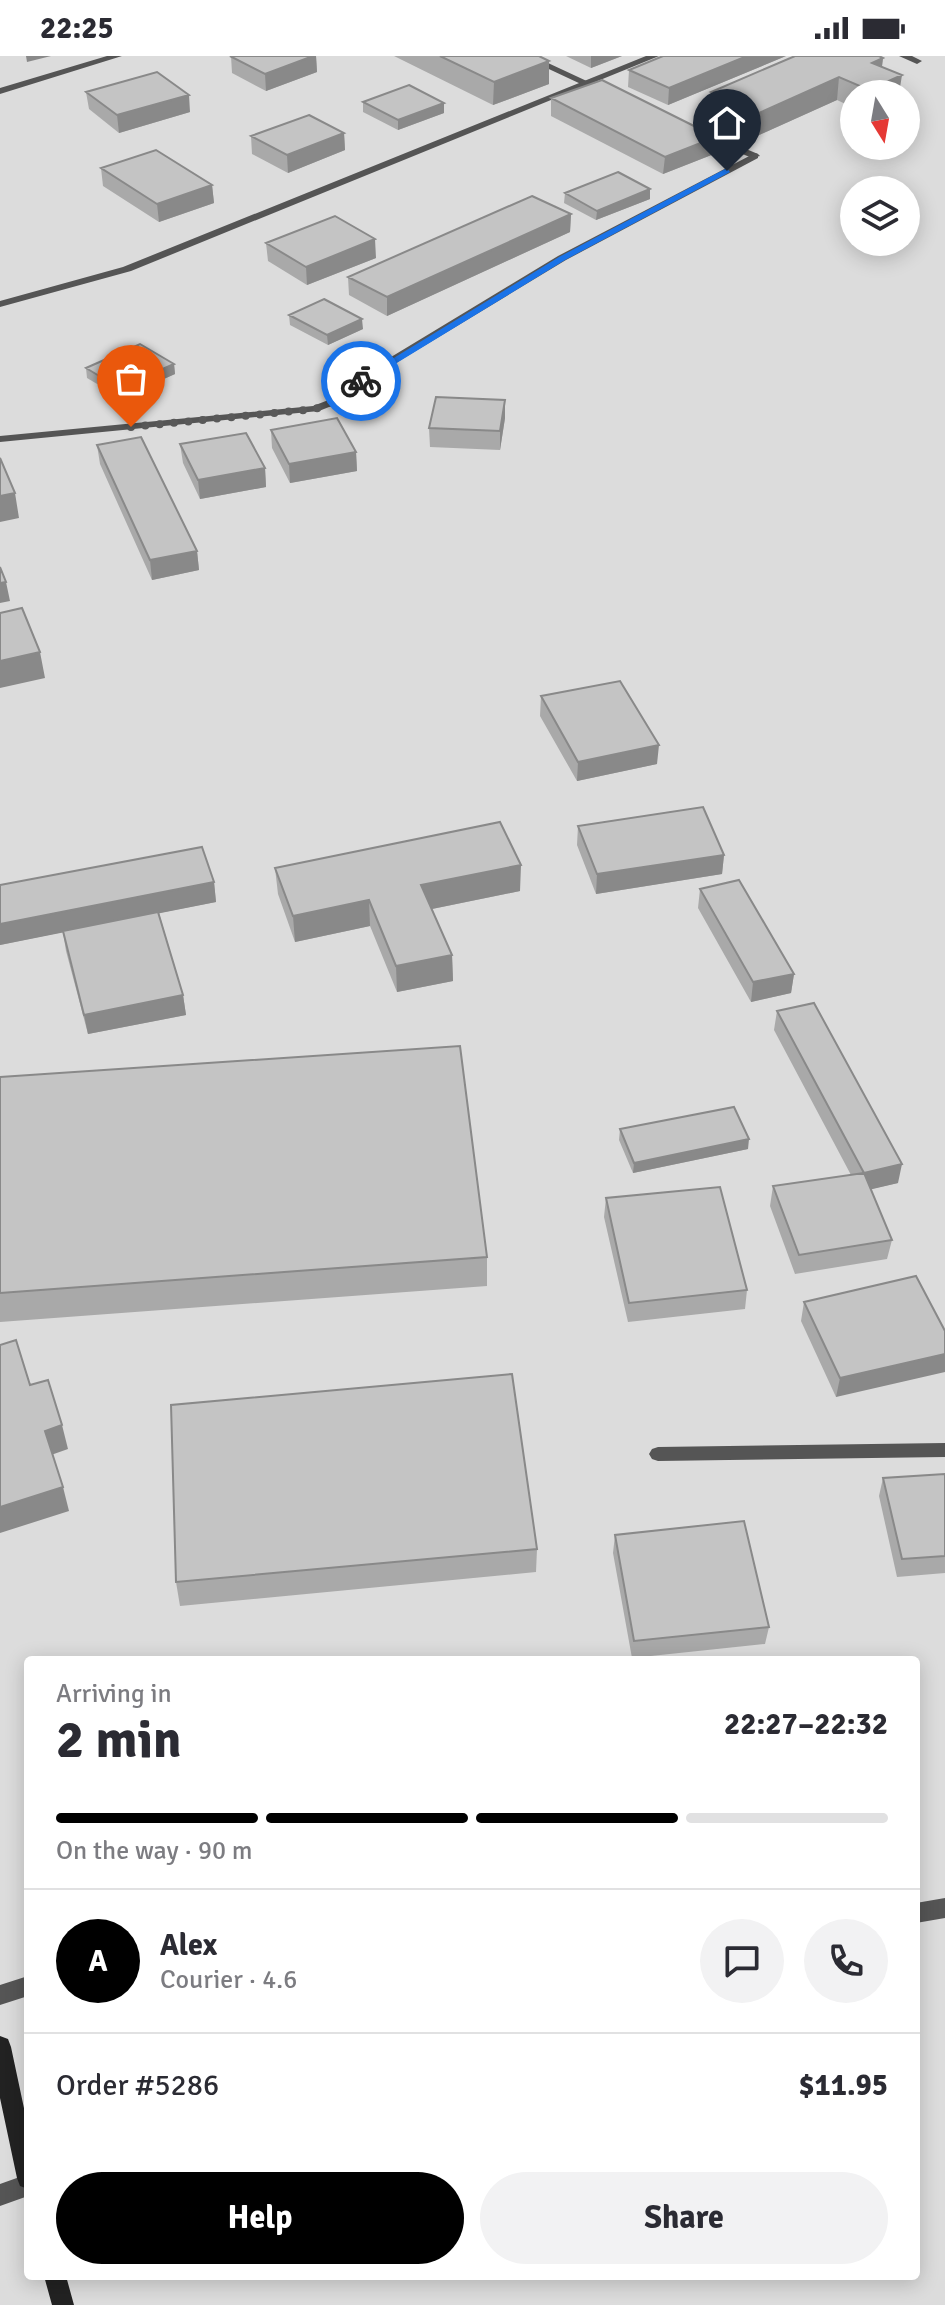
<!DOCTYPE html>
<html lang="en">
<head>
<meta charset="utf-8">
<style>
  body { margin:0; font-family:Signika,sans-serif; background:#f2f2f3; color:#2b2b33; height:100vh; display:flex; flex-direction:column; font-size:30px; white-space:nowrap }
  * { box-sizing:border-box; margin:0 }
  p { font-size:26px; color:#7c7c81 }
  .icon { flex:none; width:44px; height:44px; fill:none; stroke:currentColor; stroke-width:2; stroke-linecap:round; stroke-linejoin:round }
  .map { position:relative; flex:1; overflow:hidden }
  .details { position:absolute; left:24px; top:1600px; width:896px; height:624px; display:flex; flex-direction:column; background:#fff; border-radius:8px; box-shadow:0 4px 20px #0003 }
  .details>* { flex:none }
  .needle { width:52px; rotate:169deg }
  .tools { position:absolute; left:840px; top:24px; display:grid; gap:16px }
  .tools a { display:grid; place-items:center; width:80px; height:80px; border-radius:50%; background:#fff; box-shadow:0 4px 20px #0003; font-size:40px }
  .pin { position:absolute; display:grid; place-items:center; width:68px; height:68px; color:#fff; margin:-82px -34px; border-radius:50% 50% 50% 0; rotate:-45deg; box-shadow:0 0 8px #0007 }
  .pin .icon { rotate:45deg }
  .courier { position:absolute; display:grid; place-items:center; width:80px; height:80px; margin:-40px; border:6px solid #1a73e8; border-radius:50%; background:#fff; color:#222; box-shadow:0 2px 10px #0007 }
  .head em { font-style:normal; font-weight:700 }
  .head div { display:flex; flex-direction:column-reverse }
  .head { display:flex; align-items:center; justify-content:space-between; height:136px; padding:0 32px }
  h1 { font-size:52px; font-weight:700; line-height:60px }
  .bar { display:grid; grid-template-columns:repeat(4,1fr); gap:12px 8px; align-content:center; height:96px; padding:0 32px }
  .bar i { height:10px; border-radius:6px; background:#e1e1e2 }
  .bar .on { background:#000 }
  .bar p { grid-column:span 4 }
  .line { display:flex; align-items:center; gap:20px; padding:0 32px; border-top:2px solid #e1e1e2 }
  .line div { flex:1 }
  .round { display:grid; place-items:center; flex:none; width:84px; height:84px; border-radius:42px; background:#f2f2f3 }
  .button { display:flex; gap:16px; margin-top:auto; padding:16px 32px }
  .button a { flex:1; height:92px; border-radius:48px; background:#000; color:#fff; font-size:32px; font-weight:700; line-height:92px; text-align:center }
  .button a+a { background:#f2f2f3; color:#2b2b33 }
  .status { display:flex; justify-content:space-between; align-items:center; height:56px; padding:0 40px; background:#fff; direction:ltr }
  .status svg { height:22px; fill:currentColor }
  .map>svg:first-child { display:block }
  .green { fill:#dcdcdc; fill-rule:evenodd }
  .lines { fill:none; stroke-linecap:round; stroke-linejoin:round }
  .lane { fill:#555; fill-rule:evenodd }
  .street { fill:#555; fill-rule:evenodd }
  .secondary { fill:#222; fill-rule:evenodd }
  .wall { fill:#a9a9a9 }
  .shaded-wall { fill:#898989 }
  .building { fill:#c4c4c4; stroke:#898989; stroke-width:2 }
  .route { fill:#1a73e8 }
  .done { stroke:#595959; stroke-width:8; stroke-dasharray:0 14.4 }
</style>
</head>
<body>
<div class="status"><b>22:25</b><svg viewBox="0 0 49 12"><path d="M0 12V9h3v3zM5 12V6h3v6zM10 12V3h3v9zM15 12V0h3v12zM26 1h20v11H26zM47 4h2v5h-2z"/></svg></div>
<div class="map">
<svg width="945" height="2249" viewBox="0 0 945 2249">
  <rect width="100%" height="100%" fill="#fff"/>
  <path class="green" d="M0,0H945V2249H0ZM854,38H906V90H854ZM854,134H906V186H854ZM28,1604H916V2220H28Z"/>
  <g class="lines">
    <path class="lane" d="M521,0H533L606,34L598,36Z
      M696,72L758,98L760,100L752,102L693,77L691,75Z"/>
    <path class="street" d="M107,0H122L0,38V32Z
      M646,0H659L131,215L0,251V245L123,211Z
      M899,0H912L922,5L917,8Z
      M755,97L758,98V102L566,204L366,325L339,347L319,355L0,386V380L313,350L331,343L358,321L558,200Z
      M945,1387V1401L658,1405L652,1403L649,1398L652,1393L658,1391Z
      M945,1842V1862L916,1867V1847Z
      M28,1920V1940L0,1949V1929Z
      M28,2118V2140L0,2150V2128Z"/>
    <path class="secondary" d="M0,1980L8,1983L11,1991L28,2071V2133L20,2130L17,2122L0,2042Z
      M44,2220H66L74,2249H52Z"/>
  </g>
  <path class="wall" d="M231,0H316L317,16L266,35L232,17Z
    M394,0H539L549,28L493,49Z
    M566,0H622L591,12Z
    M786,0L668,49L628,31L629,14Z
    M883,2L882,11L899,38H854V52L837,44L757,80L709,59L711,36Z
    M86,36L190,56L119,77L89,53Z
    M551,42L716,81L714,98L663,118L551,60Z
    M363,46L444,57L398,74L363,56Z
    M344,77L345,94L288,117L252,98L251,80Z
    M101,112L212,129L214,147L159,166L103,130Z
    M565,137L650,143L596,164L564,147Z
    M571,158L570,176L387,260L349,239L348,221Z
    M266,187L376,202L307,229L268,205Z
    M289,259L363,273L328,289L290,269Z
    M174,308L175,318L121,342L87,322L86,312Z
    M505,344V362L500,394L430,391L429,372Z
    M271,374L356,396L357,415L290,427L272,392Z
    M180,388L265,412L266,431L200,443L183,407Z
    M97,389L197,495L199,514L152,524L100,408Z
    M541,640L657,708L577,725L540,660Z
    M578,770L724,799L722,818L596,838L577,789Z
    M202,791L214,826L216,846L159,857L183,939L186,959L88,978L66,895L63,876L0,889V829Z
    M275,812L520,835L432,853L452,899L453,925L397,936L370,870L295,886L278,838Z
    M700,833L794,918L791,937L751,946L698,852Z
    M777,955L898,1127L871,1133L892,1184L887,1203L795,1218L770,1150L773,1130L851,1119L774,974Z
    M0,1021L487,1201V1230L0,1266Z
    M620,1073L748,1093L633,1117L619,1084Z
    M606,1142L747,1234L745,1253L628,1266L604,1161Z
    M804,1246L945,1275L836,1341L801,1265Z
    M945,1418V1517L897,1521L879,1440L883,1422Z
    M615,1479L769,1571L765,1588L632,1602L613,1497Z
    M537,1493L536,1516L180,1550L176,1526Z"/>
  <path class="shaded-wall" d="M26,0H51L27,6Z
    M313,0H316L317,16L266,35L265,18Z
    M591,0H622L591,12Z
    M747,0H786L668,49L669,32Z
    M883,2L880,25L872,7Z
    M549,5V28L493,49L494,26Z
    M902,19L899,38H868L869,34Z
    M839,21L837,44L757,80L759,57Z
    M189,39L190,56L119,77L117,59Z
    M444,47V57L398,74V64Z
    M344,77L345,94L288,117L287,99Z
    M716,81L714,98L663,118L665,101Z
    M212,129L214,147L159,166L157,148Z
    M650,133V143L596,164L597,155Z
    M571,158L570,176L387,260V241Z
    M375,183L376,202L307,229L306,211Z
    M362,263L363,273L328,289L327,279Z
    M174,308L175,318L121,342L119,332Z
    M505,344V362L500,394V375Z
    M356,396L357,415L290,427L289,408Z
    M265,412L266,431L200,443L198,424Z
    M15,437L19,462L0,466V440Z
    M197,495L199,514L152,524L150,504Z
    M6,526L10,545L0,547V527Z
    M40,596L45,622L0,632V605Z
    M659,689L657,708L577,725L578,706Z
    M724,799L722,818L596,838L597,818Z
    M521,809L520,835L422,855L421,829Z
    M214,826L216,846L0,889V868Z
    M369,844L370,870L295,886L293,860Z
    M452,899L453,925L397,936L396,910Z
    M794,918L791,937L751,946L753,926Z
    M183,939L186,959L88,978L84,959Z
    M749,1083L748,1093L633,1117L634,1107Z
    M902,1108L898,1127L860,1136L864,1117Z
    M945,1298V1316L836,1341L840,1322Z
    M62,1369L68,1393L51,1399L45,1375Z
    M63,1431L69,1455L0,1477V1451Z"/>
  <path class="building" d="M230,0H313L265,18Z
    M440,0H539L549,5L494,26Z
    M663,0H747L669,32L629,14Z
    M795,0H879L883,2L872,7L902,19L869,34L839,21L759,57L711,36Z
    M157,16L189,39L117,59L86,36Z
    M602,24L716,81L665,101L551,42Z
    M409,29L444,47L398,64L363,46Z
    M309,59L344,77L287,99L251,80Z
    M156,94L212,129L157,148L101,112Z
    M618,116L650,133L597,155L565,137Z
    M532,140L571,158L387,241L348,221Z
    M335,160L375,183L306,211L266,187Z
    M324,243L362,263L327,279L289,259Z
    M140,288L174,308L119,332L86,312Z
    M436,341L505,344L500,375L429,372Z
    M337,362L356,396L289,408L271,374Z
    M246,377L265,412L198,424L180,388Z
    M141,381L197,495L150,504L97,389Z
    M0,402L15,437L0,440Z
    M0,511L6,526L0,527Z
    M22,552L40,596L0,605V557Z
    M620,625L659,689L578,706L541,640Z
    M703,751L724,799L597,818L578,770Z
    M500,766L521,809L421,829L452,899L396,910L369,844L293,860L275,812Z
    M202,791L214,826L0,868V829Z
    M739,824L794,918L753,926L700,833Z
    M158,856L183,939L84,959L63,875Z
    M814,947L902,1108L864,1117L892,1184L799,1199L773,1130L864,1117L777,955Z
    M460,990L487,1201L0,1237V1021Z
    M734,1051L749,1083L634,1107L620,1073Z
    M720,1131L747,1234L629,1247L606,1142Z
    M916,1220L945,1275V1298L840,1322L804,1246Z
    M16,1284L30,1329L48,1324L62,1369L45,1375L63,1431L0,1451V1289Z
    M512,1318L537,1493L176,1526L171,1349Z
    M945,1418V1500L902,1503L883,1422Z
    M744,1465L769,1571L634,1585L615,1479Z"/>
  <path class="route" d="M727,112L730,116L565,204L364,327L356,325L559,201Z"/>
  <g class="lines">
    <path class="done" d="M131,371L315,353L335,345L361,325"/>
  </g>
</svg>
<div class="tools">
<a><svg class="needle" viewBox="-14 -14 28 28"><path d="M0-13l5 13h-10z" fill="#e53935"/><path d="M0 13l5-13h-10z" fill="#7c7c81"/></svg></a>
<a><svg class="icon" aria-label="layers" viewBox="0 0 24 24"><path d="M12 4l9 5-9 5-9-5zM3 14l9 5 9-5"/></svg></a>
</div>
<div class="pin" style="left:131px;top:371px;background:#ea580c"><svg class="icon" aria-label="bag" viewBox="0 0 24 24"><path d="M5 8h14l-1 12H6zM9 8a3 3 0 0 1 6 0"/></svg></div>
<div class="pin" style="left:727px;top:115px;background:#1f2937"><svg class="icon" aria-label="home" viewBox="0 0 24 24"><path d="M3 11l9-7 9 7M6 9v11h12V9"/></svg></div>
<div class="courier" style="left:361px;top:325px"><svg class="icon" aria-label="bike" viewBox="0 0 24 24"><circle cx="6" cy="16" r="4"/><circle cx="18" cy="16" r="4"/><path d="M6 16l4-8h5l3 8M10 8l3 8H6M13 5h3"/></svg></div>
<section class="details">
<div class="head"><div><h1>2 min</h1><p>Arriving in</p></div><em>22:27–22:32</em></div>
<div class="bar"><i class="on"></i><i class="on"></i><i class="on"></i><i></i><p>On the way · 90 m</p></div>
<div class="line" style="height:144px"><b class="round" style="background:#000;color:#fff">A</b><div><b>Alex</b><p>Courier · 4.6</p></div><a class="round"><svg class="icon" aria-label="chat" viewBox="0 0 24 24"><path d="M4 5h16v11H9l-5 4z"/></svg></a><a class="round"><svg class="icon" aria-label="phone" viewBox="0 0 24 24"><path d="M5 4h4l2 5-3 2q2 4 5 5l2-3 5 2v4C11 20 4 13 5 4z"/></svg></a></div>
<div class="line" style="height:104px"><div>Order #5286</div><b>$11.95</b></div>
<div class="button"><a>Help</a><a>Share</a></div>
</section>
</div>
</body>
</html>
